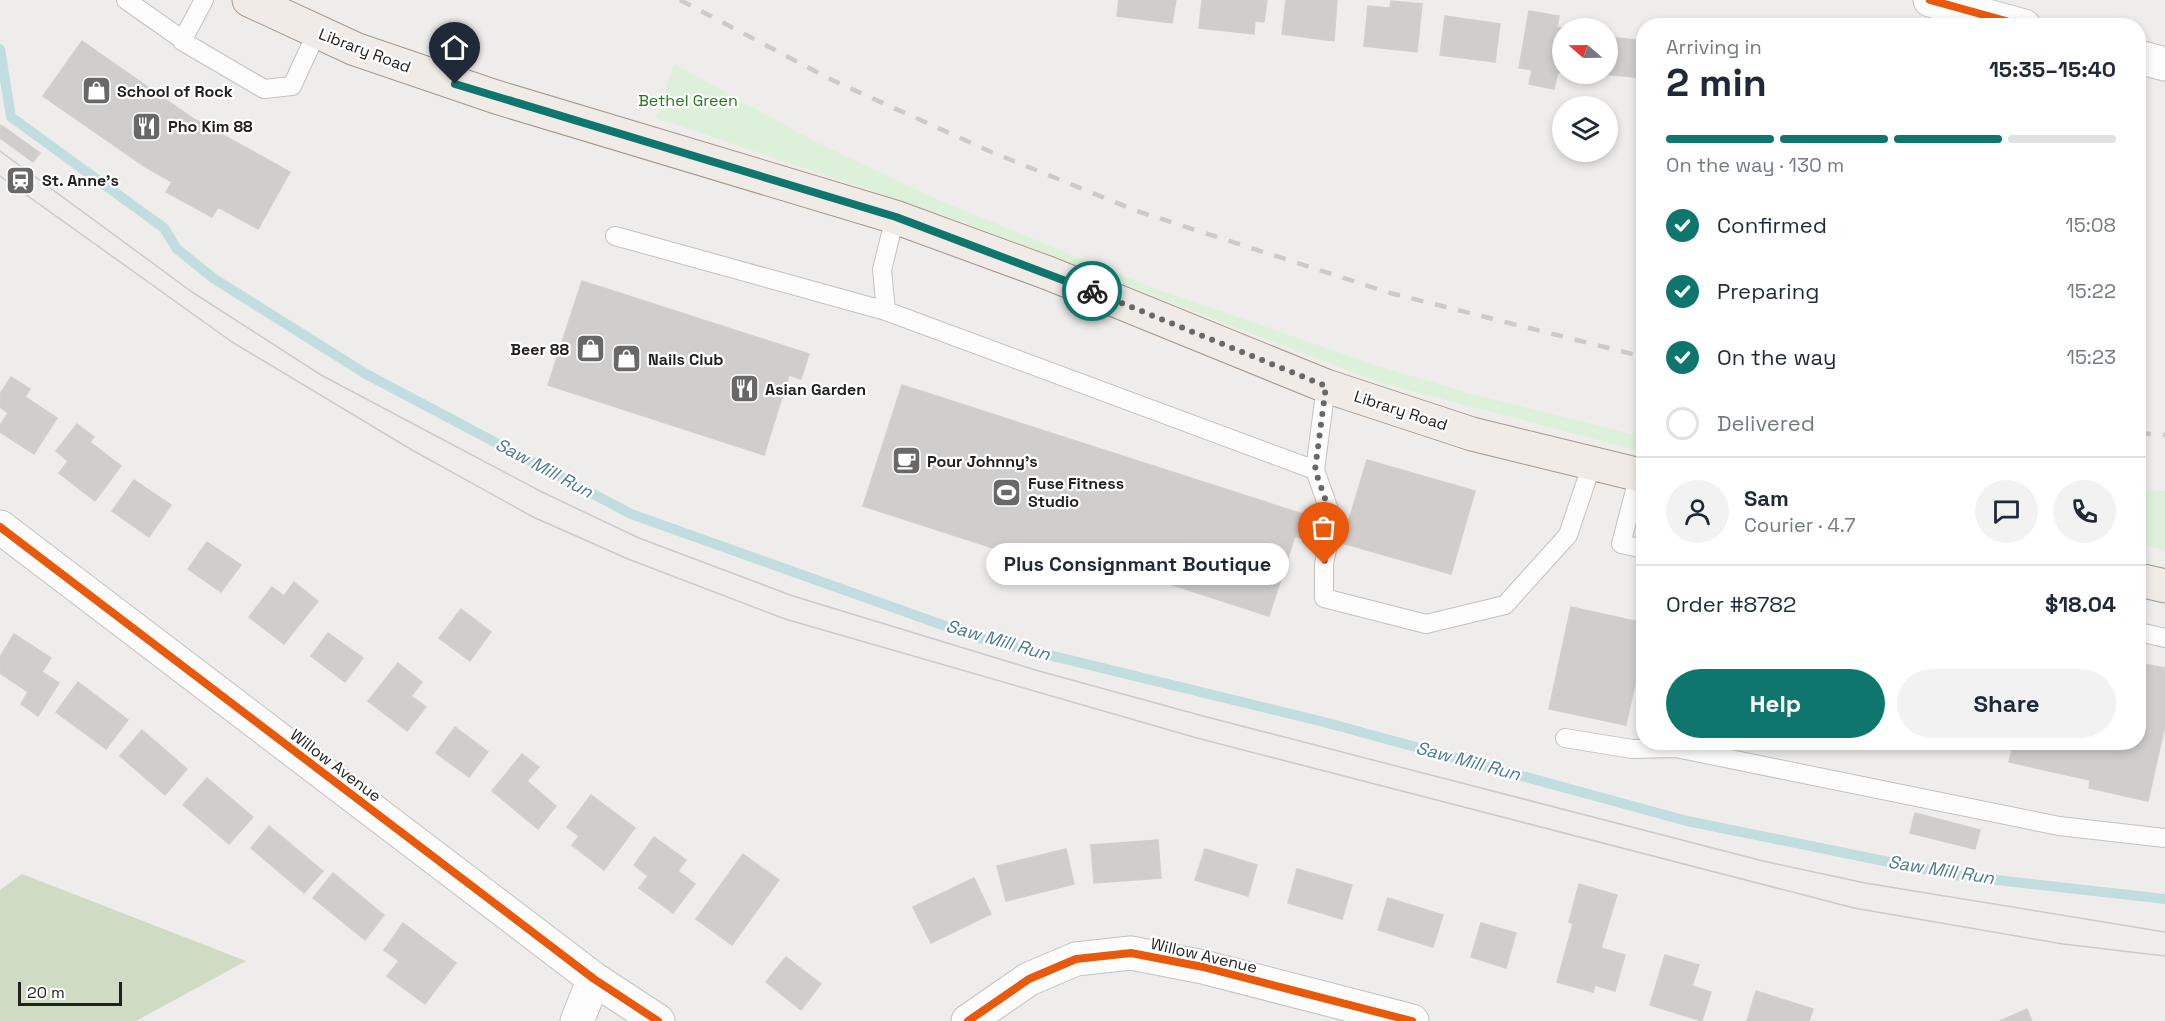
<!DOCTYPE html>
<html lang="en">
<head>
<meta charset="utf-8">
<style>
  body { margin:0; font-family:"Space Grotesk",sans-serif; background:#f2f2f3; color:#1f2937; height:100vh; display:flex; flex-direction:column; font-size:22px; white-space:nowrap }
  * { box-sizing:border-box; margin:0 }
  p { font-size:20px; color:#747a83 }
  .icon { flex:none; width:33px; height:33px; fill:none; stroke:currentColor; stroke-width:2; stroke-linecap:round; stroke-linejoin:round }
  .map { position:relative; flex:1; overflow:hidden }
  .drawer { position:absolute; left:1636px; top:18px; width:510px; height:732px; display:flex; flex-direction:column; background:#fff; border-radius:24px; box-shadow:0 3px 9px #0003 }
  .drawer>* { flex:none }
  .needle { width:39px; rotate:290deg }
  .fabs { position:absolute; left:1552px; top:18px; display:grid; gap:12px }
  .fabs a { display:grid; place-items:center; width:66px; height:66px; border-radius:50%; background:#fff; box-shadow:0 3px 9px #0003; font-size:30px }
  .scale { position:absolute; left:18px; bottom:15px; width:104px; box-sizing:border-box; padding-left:6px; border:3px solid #212121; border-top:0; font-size:16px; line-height:21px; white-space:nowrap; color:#212121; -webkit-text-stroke:4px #fff; paint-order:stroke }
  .pin { position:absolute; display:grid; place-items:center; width:51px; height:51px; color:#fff; margin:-62px -26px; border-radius:50% 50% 50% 0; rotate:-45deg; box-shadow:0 0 6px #0007 }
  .pin .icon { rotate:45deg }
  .courier { position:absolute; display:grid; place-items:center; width:60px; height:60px; margin:-30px; border:4px solid #0f766e; border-radius:50%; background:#fff; color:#222; box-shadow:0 2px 8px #0007 }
  .bubble { position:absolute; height:42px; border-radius:21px; background:#fff; box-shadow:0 3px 9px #0003; font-size:20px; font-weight:700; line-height:42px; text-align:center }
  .summary em { font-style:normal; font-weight:700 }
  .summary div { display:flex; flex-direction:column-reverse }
  .summary { display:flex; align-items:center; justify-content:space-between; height:102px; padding:0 30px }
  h1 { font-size:39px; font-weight:700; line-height:45px }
  .bar { display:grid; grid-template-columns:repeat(4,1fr); gap:9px 6px; align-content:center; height:72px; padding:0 30px }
  .bar i { height:8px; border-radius:4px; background:#e0e1e3 }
  .bar .selected { background:#0f766e }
  .bar p { grid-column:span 4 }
  .line { display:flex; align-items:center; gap:15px; padding:0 30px; border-top:2px solid #e0e1e3 }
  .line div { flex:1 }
  .round { display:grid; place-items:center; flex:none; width:63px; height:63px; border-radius:32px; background:#f2f2f3 }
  ol { padding:0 30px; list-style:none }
  li { display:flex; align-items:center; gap:18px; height:66px }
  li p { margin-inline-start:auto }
  li .icon { padding:6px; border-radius:50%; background:#0f766e; color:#fff; stroke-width:4 }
  li:last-child { color:#747a83 }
  li i { width:33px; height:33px; border:3px solid #e0e1e3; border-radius:50% }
  .cta { display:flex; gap:12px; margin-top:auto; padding:12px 30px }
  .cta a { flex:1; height:69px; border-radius:36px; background:#0f766e; color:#fff; font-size:24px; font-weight:700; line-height:69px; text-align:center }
  .cta a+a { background:#f2f2f3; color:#1f2937 }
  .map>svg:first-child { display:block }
  .forest { fill:#cfdbc3 }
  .park { fill:#ddf1da }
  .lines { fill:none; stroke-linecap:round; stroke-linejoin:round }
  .stream { stroke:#c2dddf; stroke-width:10 }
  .building { fill:#d0cecc; stroke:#d2cfcd; stroke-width:1.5 }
  .lane-casing { stroke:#c2c2c1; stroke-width:20 }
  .street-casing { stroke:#c2c2c1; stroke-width:35 }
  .primary-casing { stroke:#a49789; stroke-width:35 }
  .lane { stroke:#fdfcfc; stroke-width:18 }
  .street { stroke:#fdfcfc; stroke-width:33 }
  .primary { stroke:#f1ebe8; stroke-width:33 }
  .tram { stroke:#cbcbcb; stroke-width:1.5 }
  .rail { stroke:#cbcbcb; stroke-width:4.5; stroke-dasharray:12 12; stroke-linecap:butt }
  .cycleway-casing { stroke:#fff; stroke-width:11 }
  .cycleway { stroke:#e8590c; stroke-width:8 }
  .done { stroke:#696868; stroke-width:6; stroke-dasharray:0 10.8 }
  .route { stroke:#0f766e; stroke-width:8 }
  .labels { text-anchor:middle; stroke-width:4.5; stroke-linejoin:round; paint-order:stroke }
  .street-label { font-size:16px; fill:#212121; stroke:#fff }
  .poi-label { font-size:16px; font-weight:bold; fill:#212121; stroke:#fff; text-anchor:start }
  .park-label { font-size:16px; fill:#1c7817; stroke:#fff }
  .water-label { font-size:18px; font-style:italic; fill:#4c7992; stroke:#fff }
</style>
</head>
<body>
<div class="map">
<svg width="2165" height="1021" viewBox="0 0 2165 1021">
  <rect width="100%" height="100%" fill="#efedeb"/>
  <path class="forest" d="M22,874L246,961L136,1021H0V890Z"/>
  <path class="park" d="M674,64L816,142L941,201L1153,288L1379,366L1472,394L1644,437V452L1381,383L954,219L656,118Z
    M2139,490L2165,491V550L2139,545Z"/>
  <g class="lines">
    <path class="stream" d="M0,49L11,117L164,228L177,249L213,278L366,374L631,514L979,638L1324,722L1687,821L1953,875L2165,899"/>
  </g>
  <path class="building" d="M1119,0H1176L1172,23L1117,16Z
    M1202,0H1267L1264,22L1255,21L1254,34L1199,28Z
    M1286,0H1337L1334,41L1282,34Z
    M1391,1L1422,4L1417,52L1364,46L1368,6L1390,8Z
    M1529,11L1559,16L1557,27L1563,28V73L1558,72L1554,89L1529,84L1532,70L1519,68Z
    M1445,16L1500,24L1495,62L1440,55Z
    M1608,37L1644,41V78L1603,74H1608Z
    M82,41L194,119L290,172L258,229L218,207L212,217L166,192L172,182L144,166L43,96Z
    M1,125L40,153L33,162L0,138Z
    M582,281L809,354L801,379L789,375L764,455L548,385Z
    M11,377L30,389L25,397L57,418L34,454L0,432V425L8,413L0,407V394Z
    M902,385L1315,518L1308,540L1295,536L1269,616L1101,562L1097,574L1026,551L1024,558L863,506Z
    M77,424L94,437L90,442L121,466L95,501L59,473L68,461L56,451Z
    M1367,460L1475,491L1451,574L1342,543Z
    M134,480L171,505L149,537L112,511Z
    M207,542L241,565L221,592L188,569Z
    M294,582L318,601L284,644L249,617L272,587L284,596Z
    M1571,607L1644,623V642L1626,725L1549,709Z
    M461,609L491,632L470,661L439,638Z
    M328,633L363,658L345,682L311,656Z
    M14,634L51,658L42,672L59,683L38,716L21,704L28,692L0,673V657Z
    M398,663L422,682L411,696L426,707L407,731L368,701Z
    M2139,663L2165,668V725L2148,801L2089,788L2090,780L2009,762L2014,742H2139Z
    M78,682L128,720L106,749L56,712Z
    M455,727L488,752L469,777L436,753Z
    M142,730L187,769L165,795L120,756Z
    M522,754L539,767L527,781L556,806L538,829L492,791Z
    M207,778L253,817L229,844L183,805Z
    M591,795L635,828L604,870L572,845L579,836L567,827Z
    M1915,813L1980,830L1975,849L1910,833Z
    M269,826L323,871L304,893L251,848Z
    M654,837L686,860L678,871L695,884L673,913L639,888L648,876L634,865Z
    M1158,840L1161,878L1094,883L1091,845Z
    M1066,849L1074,884L1006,901L997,866Z
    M1205,849L1257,865L1248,896L1195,880Z
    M743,854L779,880L732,945L696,919Z
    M1297,869L1352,885L1342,919L1288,903Z
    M333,873L384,915L365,940L313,898Z
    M974,878L991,914L931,943L913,907Z
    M1579,884L1617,895L1601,948L1625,955L1615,991L1595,985L1593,992L1557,982L1573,924L1569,922Z
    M1388,898L1443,915L1433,947L1378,930Z
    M403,923L456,963L425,1004L387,976L399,961L384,950Z
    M1481,923L1516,933L1506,968L1471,957Z
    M1665,955L1699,965L1692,986L1711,992L1702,1021L1650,1005Z
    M786,957L821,984L801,1010L766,982Z
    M1756,991L1813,1009L1809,1021H1747Z
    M2027,1009L2032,1021H2000Z"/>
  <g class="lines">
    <defs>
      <path id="lane" d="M126,0L183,40
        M204,0L182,41L264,89L292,86L317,32
        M615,236L886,311L1315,470
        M886,311L882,270L895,217
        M1326,386L1315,470L1333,521L1324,564V598L1426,624L1505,605L1568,535L1592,464
        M1639,475L1621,544L1644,549
        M2139,632L2165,638
        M1565,738L1632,749L1676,748L2059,826L2165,838"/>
      <path id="street" d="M1930,0L2024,26
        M2139,57L2165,64
        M0,527L594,979L658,1021
        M577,1021L594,979
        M968,1021L1029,979L1076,959L1131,953L1203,967L1412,1021"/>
      <path id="primary" d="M249,0L355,49L496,97L895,217L1048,273L1326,386L1472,434L1644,476
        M2139,580L2165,586"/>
    </defs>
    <use href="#lane" class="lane-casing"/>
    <use href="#street" class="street-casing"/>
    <use href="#primary" class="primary-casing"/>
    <use href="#lane" class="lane"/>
    <use href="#street" class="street"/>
    <use href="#primary" class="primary"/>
    <path class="tram" d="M0,151L192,292L321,375L542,492L639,538L793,596L1039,671L1203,716L1763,861L1865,883L2165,932
      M0,176L232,342L412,450L533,517L628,559L785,619L1197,738L1854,908L2063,944L2165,956"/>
    <path class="rail" d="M680,0L832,80L989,151L1137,211L1390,293L1644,357
      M2139,433L2165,435"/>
    <defs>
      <path id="cycleway" d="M1930,0L2024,26
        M0,527L594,979L658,1021
        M968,1021L1029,979L1076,959L1131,953L1203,967L1412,1021"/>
    </defs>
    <use href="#cycleway" class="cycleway-casing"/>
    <use href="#cycleway" class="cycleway"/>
  </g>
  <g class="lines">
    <path class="done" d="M1092,291L1326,386L1315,470L1333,521L1324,564"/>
    <path class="route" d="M455,84L896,217L1092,291"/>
  </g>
  <defs>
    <symbol id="shop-square" viewBox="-11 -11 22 22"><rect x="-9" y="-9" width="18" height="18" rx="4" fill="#696868" stroke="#fff"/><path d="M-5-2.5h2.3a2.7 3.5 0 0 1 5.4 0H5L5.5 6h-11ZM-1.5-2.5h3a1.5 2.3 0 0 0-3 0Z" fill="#fff"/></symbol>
    <symbol id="restaurant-square" viewBox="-11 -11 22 22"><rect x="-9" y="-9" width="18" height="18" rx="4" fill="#696868" stroke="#fff"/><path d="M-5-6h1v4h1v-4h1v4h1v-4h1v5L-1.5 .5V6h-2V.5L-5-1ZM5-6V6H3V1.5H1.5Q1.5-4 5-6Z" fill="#fff"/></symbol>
    <symbol id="station-square" viewBox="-11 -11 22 22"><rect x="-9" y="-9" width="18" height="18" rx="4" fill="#696868" stroke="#fff"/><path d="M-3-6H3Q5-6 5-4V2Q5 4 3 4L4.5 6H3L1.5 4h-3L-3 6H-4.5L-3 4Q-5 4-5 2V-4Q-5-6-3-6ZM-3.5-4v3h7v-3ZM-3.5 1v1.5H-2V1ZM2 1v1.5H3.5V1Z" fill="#fff"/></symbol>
    <symbol id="cafe-square" viewBox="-11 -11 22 22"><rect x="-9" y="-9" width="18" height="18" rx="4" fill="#696868" stroke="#fff"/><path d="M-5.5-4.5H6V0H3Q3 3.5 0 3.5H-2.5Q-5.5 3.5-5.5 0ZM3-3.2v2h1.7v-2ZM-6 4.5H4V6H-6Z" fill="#fff"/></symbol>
    <symbol id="stadium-square" viewBox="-11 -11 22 22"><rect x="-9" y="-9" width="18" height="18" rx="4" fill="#696868" stroke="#fff"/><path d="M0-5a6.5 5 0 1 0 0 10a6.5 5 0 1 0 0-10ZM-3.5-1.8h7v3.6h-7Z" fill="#fff"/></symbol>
  </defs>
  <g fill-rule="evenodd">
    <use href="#shop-square" x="80" y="74" width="33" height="33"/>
    <use href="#restaurant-square" x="130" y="110" width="33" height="33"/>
    <use href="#station-square" x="4" y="164" width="33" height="33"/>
    <use href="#shop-square" x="574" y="332" width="33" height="33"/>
    <use href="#shop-square" x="610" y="342" width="33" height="33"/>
    <use href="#restaurant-square" x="728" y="372" width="33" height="33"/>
    <use href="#cafe-square" x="890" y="444" width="33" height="33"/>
    <use href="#stadium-square" x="990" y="476" width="33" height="33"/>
  </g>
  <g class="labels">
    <g class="street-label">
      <text transform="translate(365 50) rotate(21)" y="6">Library Road</text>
      <text transform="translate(1401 410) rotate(18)" y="6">Library Road</text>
      <text transform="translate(336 765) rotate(37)" y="6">Willow Avenue</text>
      <text transform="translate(1204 955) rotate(13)" y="6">Willow Avenue</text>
    </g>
    <g class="poi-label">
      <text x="117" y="97">School of Rock</text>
      <text x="168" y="132">Pho Kim 88</text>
      <text x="42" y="186">St. Anne's</text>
      <text x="569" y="355" text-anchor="end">Beer 88</text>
      <text x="648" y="365">Nails Club</text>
      <text x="765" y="395">Asian Garden</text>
      <text x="927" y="467">Pour Johnny's</text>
      <text x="1028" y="489">Fuse Fitness<tspan x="1028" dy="18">Studio</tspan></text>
    </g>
    <g class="park-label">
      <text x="688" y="106">Bethel Green</text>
    </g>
    <g class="water-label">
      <text transform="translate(544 468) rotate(28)" y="6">Saw Mill Run</text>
      <text transform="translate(998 640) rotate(16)" y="6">Saw Mill Run</text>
      <text transform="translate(1468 761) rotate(15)" y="6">Saw Mill Run</text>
      <text transform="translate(1941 870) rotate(9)" y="6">Saw Mill Run</text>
    </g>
  </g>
</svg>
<div class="fabs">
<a><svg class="needle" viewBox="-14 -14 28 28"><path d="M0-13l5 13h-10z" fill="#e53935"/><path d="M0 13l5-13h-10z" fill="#747a83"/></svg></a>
<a><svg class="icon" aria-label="layers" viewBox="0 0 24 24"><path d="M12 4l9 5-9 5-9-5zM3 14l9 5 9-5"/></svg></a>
</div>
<div class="scale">20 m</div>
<div class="pin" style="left:1324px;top:564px;background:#ea580c"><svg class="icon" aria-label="bag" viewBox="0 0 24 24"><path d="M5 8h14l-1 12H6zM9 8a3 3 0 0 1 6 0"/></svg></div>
<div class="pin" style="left:455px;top:84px;background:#1f2937"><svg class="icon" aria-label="home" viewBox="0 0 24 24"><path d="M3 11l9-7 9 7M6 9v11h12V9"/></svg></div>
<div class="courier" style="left:1092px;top:291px"><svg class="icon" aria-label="bike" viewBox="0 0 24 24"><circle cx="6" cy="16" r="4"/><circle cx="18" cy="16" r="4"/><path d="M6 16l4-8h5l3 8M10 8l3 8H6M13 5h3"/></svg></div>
<div class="bubble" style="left:986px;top:543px;width:303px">Plus Consignmant Boutique</div>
<section class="drawer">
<div class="summary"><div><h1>2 min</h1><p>Arriving in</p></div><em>15:35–15:40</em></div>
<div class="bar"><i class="selected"></i><i class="selected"></i><i class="selected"></i><i></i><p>On the way · 130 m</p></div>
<ol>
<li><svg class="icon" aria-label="check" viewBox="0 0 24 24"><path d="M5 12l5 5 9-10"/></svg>Confirmed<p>15:08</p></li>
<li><svg class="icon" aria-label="check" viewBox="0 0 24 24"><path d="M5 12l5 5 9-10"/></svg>Preparing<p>15:22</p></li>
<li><svg class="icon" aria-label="check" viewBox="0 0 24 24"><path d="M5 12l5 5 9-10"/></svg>On the way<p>15:23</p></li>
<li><i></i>Delivered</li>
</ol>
<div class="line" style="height:108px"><a class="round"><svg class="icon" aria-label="person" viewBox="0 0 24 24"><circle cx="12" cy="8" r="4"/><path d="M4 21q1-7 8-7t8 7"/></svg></a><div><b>Sam</b><p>Courier · 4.7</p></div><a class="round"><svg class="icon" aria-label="chat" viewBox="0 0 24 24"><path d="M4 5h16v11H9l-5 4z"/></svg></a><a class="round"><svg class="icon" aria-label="phone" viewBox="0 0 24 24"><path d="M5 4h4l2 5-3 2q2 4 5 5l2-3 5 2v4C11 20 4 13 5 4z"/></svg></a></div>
<div class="line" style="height:78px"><div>Order #8782</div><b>$18.04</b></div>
<div class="cta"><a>Help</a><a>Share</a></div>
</section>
</div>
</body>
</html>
